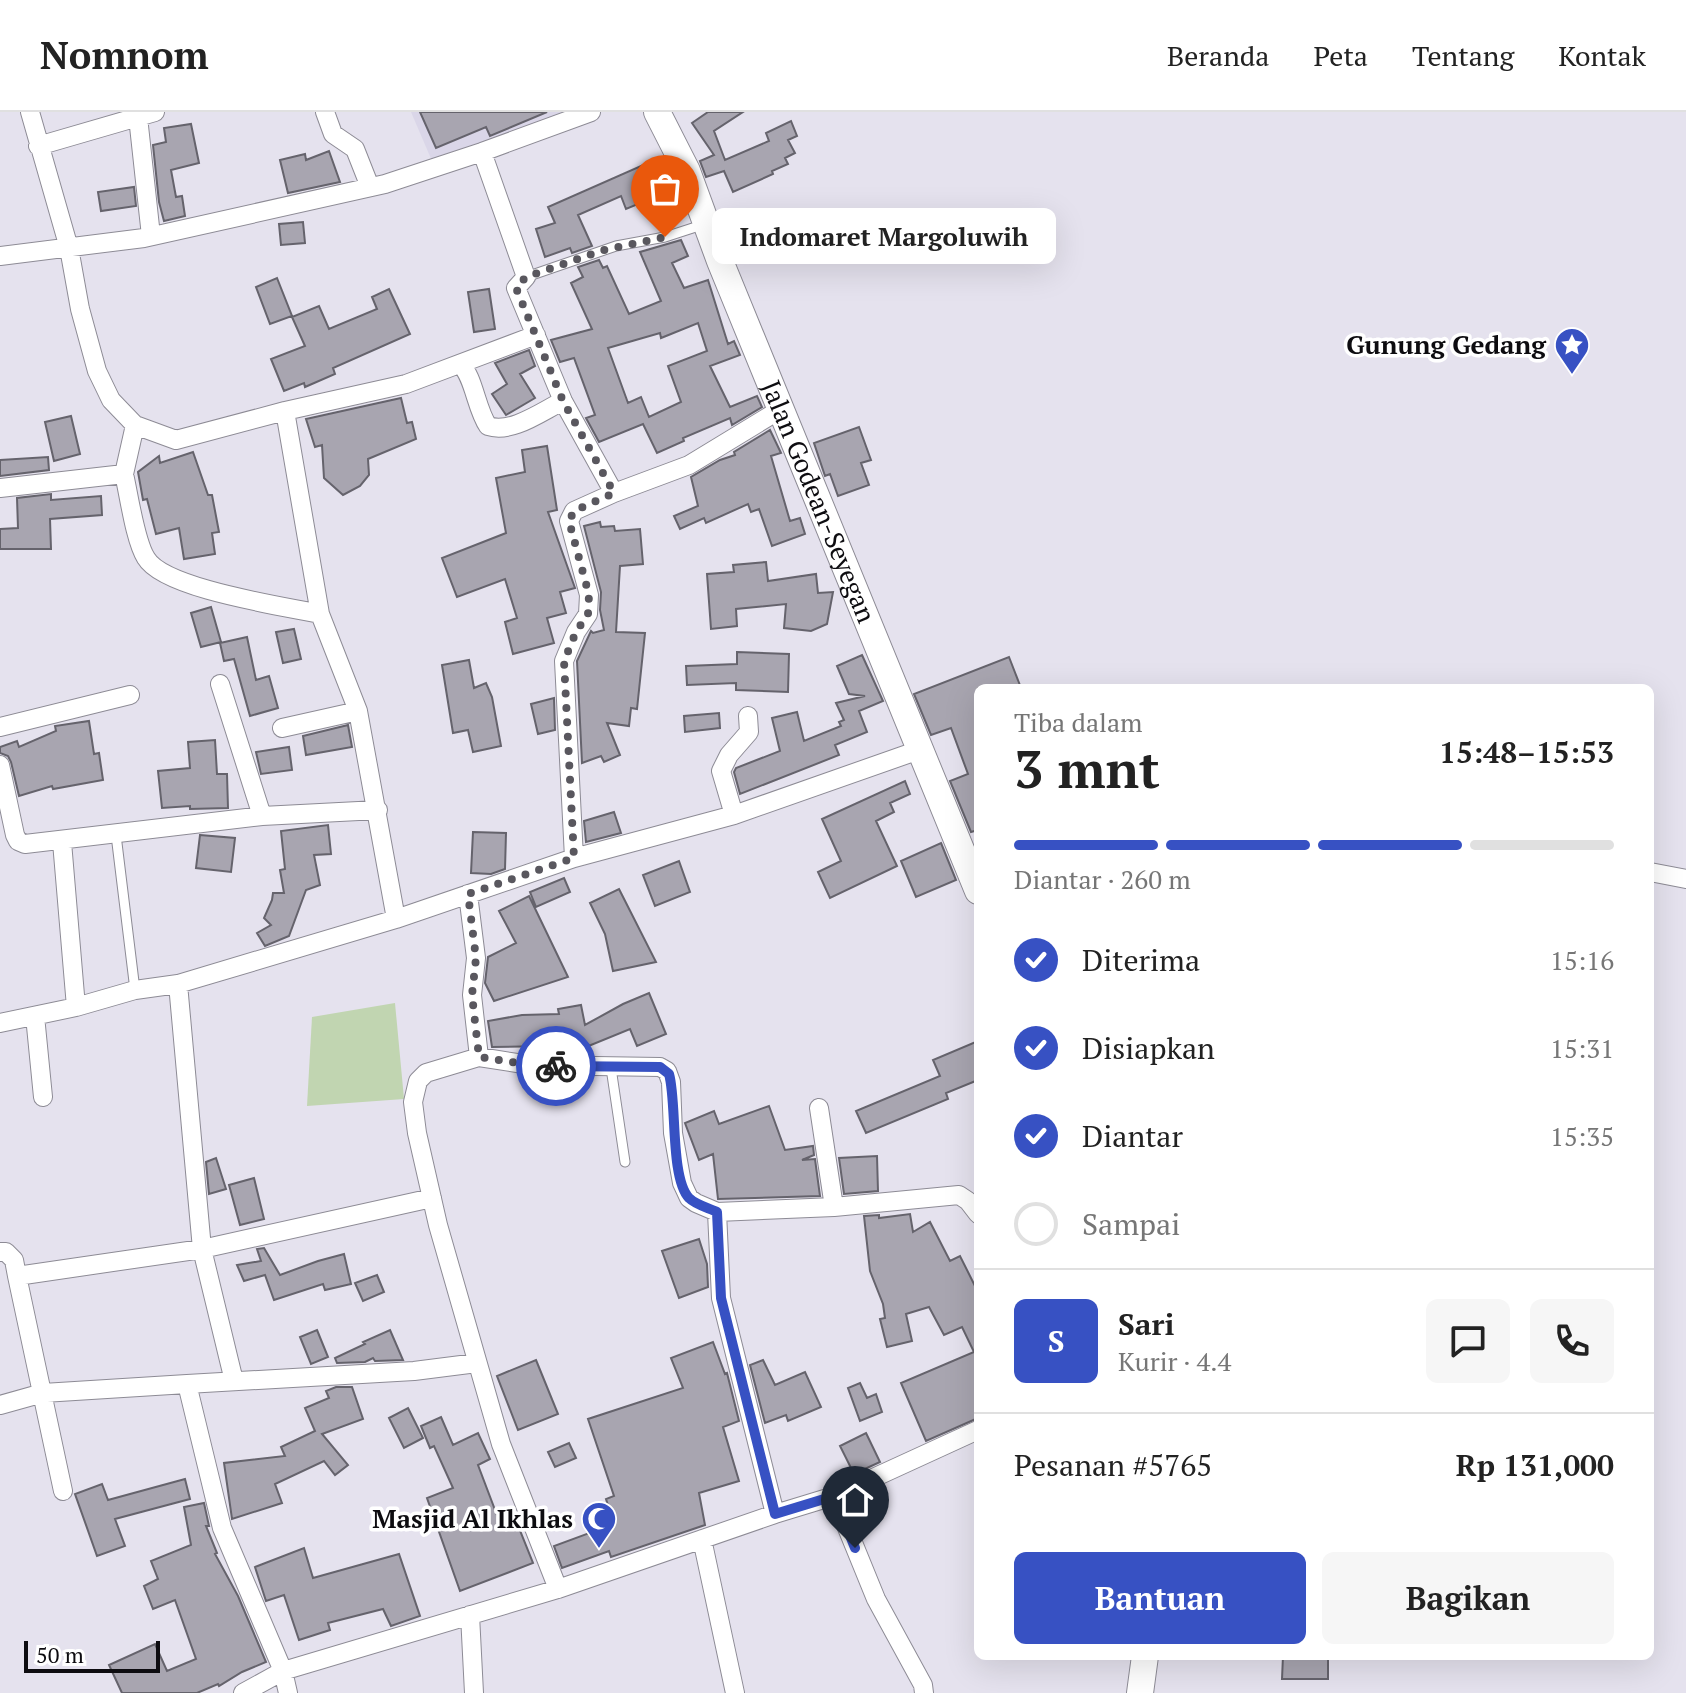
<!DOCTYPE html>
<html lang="id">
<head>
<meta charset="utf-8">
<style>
  body { margin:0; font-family:"PT Serif",serif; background:#f6f6f6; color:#222; height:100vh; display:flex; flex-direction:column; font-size:30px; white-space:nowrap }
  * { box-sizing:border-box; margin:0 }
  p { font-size:26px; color:#767676 }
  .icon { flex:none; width:44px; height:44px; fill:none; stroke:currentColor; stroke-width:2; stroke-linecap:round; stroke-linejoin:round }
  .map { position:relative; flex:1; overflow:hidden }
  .panel { position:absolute; left:974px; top:572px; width:680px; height:976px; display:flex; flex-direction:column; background:#fff; border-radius:12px; box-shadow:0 8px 32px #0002 }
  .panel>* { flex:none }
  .scale { position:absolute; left:24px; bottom:20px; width:136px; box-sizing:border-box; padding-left:8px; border:4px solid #0d0c10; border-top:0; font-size:22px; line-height:28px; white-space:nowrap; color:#0d0c10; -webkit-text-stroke:6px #fff; paint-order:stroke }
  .pin { position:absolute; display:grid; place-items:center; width:68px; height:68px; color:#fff; margin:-82px -34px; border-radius:50% 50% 50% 0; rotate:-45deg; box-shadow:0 0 8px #0007 }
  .pin .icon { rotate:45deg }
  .courier { position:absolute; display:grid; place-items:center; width:80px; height:80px; margin:-40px; border:6px solid #3751c3; border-radius:50%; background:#fff; color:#222; box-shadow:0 2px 10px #0007 }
  .bubble { position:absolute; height:56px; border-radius:12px; background:#fff; box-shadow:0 8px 32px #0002; font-size:26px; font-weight:800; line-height:56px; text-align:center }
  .summary em { font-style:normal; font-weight:800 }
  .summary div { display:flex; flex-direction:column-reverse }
  .summary { display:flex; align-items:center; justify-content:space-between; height:136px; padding:0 40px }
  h1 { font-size:52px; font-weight:800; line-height:60px }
  .bar { display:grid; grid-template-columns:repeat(4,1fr); gap:12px 8px; align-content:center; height:96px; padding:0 40px }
  .bar i { height:10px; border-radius:6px; background:#e0e0e0 }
  .bar .active { background:#3751c3 }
  .bar p { grid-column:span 4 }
  .line { display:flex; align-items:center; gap:20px; padding:0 40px; border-top:2px solid #e0e0e0 }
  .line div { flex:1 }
  .round { display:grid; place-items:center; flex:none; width:84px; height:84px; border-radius:12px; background:#f6f6f6 }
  ol { padding:0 40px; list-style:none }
  li { display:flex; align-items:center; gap:24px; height:88px }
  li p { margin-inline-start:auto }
  li .icon { padding:8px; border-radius:50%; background:#3751c3; color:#fff; stroke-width:4 }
  li:last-child { color:#767676 }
  li i { width:44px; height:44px; border:4px solid #e0e0e0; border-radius:50% }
  .cta { display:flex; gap:16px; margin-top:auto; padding:16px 40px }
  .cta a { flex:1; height:92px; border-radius:12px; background:#3751c3; color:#fff; font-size:32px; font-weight:800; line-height:92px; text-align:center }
  .cta a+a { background:#f6f6f6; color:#222 }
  header { display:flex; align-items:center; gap:48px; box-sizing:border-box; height:112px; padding:0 40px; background:#fff; border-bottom:2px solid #e0e0e0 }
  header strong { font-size:38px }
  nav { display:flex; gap:44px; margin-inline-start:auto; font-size:28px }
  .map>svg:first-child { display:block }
  .built { fill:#dad6e8 }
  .green { fill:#c1d5b1 }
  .building { fill:#a8a5b0; stroke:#65636c; stroke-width:2; fill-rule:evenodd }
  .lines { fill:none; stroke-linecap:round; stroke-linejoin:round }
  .service-casing { stroke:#8d8b95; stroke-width:11 }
  .minor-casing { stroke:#8d8b95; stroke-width:20 }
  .secondary-casing { stroke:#8d8b95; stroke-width:28 }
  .service { stroke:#fff; stroke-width:9 }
  .minor { stroke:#fff; stroke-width:18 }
  .secondary { stroke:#fff; stroke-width:26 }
  .done { stroke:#59575e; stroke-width:8; stroke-dasharray:0 14.4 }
  .route { stroke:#3751c3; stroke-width:10 }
  .labels { text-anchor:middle; stroke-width:7; stroke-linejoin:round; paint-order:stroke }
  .poi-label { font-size:26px; font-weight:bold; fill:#0d0c10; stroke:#fff; text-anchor:end }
  .street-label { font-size:26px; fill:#0d0c10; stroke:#fff }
</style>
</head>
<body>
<header>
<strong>Nomnom</strong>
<nav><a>Beranda</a><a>Peta</a><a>Tentang</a><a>Kontak</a></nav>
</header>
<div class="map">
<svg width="1686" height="1581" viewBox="0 0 1686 1581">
  <rect width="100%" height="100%" fill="#e5e2ee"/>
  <path class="built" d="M411,0H565L435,56Z"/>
  <path class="green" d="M395,891L404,987L307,994L312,905Z"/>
  <path class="building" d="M420,0H547L490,24L486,15L436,36Z
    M708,0H743L714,19L725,48L769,29L766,21L791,9L797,24L788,28L795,41L785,46L788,52L772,59L773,62L733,80L724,59L706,65L700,49L714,43L692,11Z
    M191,12L199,51L171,58L176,85L182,84L185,104L164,109L159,90L153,33L166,30L164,16Z
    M329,39L340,70L288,81L280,48L305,42L306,48Z
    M659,46L672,78L626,97L621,84L578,103L592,134L572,141L570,136L545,145L536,117L555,111L548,95Z
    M134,75L136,94L101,99L98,80Z
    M303,110L305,131L281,133L279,112Z
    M681,128L688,144L672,151L684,176L708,168L728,232L734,229L740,243L710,254L730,295L757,284L762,295L732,313L730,306L683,326L684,329L657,341L643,312L599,330L586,306L595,303L574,246L560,250L551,228L592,217L571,171L583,165L578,155L599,148L603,156L607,154L629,202L661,189L640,140ZM698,211L707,239L668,254L681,290L649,305L641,285L628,291L608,236L660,221L661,226Z
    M277,166L292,204L270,212L256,175Z
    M389,177L410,222L333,256L335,262L305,275L304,271L284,279L271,247L305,234L292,205L319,194L329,217L377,197L372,185Z
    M489,177L495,217L474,220L468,180Z
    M529,238L535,254L520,262L535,286L506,303L492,282L507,272L495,251Z
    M401,286L407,311L412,310L416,327L368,347L369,363L360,374L343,383L324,366L322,333L315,335L306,307Z
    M71,304L80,342L54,349L45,310Z
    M859,315L871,348L861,351L869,373L838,384L830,362L825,364L814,331Z
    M770,318L781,341L771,344L790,409L800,406L805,422L772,434L759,397L751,400L748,392L706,411L704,406L680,417L674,404L698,394L691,365L720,348L735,343L734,340Z
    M547,334L557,398L548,400L575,476L560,480L566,501L547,506L554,531L513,542L505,510L517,506L505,467L457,485L442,446L506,421L496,366L525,360L522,338Z
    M193,340L208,383H212L219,420L212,421L215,442L184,447L179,416L156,422L147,387L143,388L138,360L159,344L160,351Z
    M48,345L49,358L0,364V348Z
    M51,382V388L101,384L102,403L50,407L51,437H0V417L18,416L17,386Z
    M600,410L601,415L614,414L615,419L640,417L643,452L620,454L616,520L645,521L637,597L631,596L629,614L607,611L620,643L604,650L601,644L582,651L577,549L591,519L593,521L604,518L600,498L601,480L584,414Z
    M766,450L768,469L816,462L818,481L833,480L827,512L811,519L784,516L786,492L736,497L737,514L711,517L707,462L734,460L733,453Z
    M211,495L221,530L201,535L191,501Z
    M294,517L301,547L283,551L276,520Z
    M247,525L256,568L269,564L278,596L250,604L234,547L224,549L220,531Z
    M737,540L789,542L788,580L736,578V571L687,573L686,554L737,552Z
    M862,543L883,589L859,599L867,620L835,633L839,643L740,682L734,660L736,656L780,639L772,606L797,600L804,629L841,614L839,610L844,608L836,591L865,584L849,582L837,554Z
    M1009,545L1021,576H978V718L971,720L950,669L968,662L951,616L931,623L914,582Z
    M469,548L474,576L486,571L492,585L501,634L473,640L468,618L453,621L442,553Z
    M554,586L555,618L538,622L531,592Z
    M719,601L720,616L685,620L684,604Z
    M89,609L94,642L99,641L103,668L53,677L52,674L19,684L11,650L8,644L0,641V635L17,629L19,635L56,619L55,614Z
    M348,613L352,635L306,643L303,624Z
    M215,628L217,662H227L228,696L190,697V694L162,696L158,659L190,656L188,630Z
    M289,635L292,658L261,662L256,640Z
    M905,669L910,682L890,691L894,700L876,709L897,754L830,786L818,760L841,749L822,707Z
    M614,700L621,721L586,730L584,709Z
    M328,713L331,742L314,743L320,773L306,778L289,824L265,834L257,821L271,813L264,806L272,788L273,781H284L280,758L285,757L281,719Z
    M473,720L506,721L505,757L491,762L471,761Z
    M200,723L235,726L231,760L196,756Z
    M941,731L956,768L916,785L901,749Z
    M679,749L690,780L655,794L643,763Z
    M564,766L570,780L536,795L530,780Z
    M619,777L656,850L613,859L605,822L590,791Z
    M529,784L568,865L494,889L485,871L488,845L516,831L499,799Z
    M649,881L666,922L637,934L630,917L591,933L551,940L550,934L492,935L488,909L522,903L559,902L558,897L581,893L585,913L623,892Z
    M978,929V968L946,981L948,987L866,1021L856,999L940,964L933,948Z
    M769,994L785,1038L813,1034L814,1043L802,1048L815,1047L820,1084L718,1087L713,1042L699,1048L685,1011L714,999L719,1012Z
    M877,1044L878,1079L844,1082L839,1046Z
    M216,1046L226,1077L209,1082L206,1050Z
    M254,1066L264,1107L240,1113L229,1073Z
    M910,1102L913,1120L930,1110L950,1149L960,1144L978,1180V1306L926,1329L901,1271L974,1240L962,1215L944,1223L929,1195L906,1202L912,1229L887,1235L880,1207L885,1206L883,1192L870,1159L864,1104L879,1103V1106Z
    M699,1127L707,1152L708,1175L679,1186L662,1139Z
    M264,1136L280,1163L318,1149L344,1142L351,1172L325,1178L323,1172L274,1188L265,1163L244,1169L237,1153L261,1149L257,1137Z
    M377,1163L384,1180L363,1189L355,1171Z
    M317,1218L328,1245L311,1252L300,1225Z
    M390,1218L403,1248L375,1249L373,1246L365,1250L337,1251L335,1246L365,1232L363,1230Z
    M713,1230L725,1262L727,1261L739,1309L723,1315L739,1369L699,1381L705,1413L611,1445L609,1439L562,1456L554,1434L614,1412L606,1387L614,1384L588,1307L683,1276L671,1246Z
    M536,1248L558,1302L518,1318L497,1264Z
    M763,1248L775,1273L805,1260L821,1295L788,1309L786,1303L765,1311L750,1253Z
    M860,1271L867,1286L876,1282L882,1300L860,1309L848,1276Z
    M336,1275H352L363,1307L322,1322L348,1353L335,1363L324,1349L275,1372L282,1391L232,1407L224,1351L285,1344L281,1335L315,1319L305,1296L329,1286L326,1279Z
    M408,1296L423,1326L404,1336L389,1306Z
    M441,1305L453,1333L478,1321L490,1347L478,1353L500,1411L515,1406L533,1451L460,1479L427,1386L453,1376L434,1334L430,1336L421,1314Z
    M866,1321L880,1350L854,1362L840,1334Z
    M569,1331L576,1346L555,1355L548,1340Z
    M185,1367L190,1387L115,1407L125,1434L97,1444L75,1382L102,1372L108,1388Z
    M204,1391L209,1414H206L217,1441L215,1442L238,1484L266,1550L242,1560L219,1574L218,1572L197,1581H122L109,1553L155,1532L167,1559L196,1547L175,1488L153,1497L144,1474L158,1467L151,1449L191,1433L184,1395Z
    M304,1436L313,1466L399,1442L420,1504L391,1514L383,1497L328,1511L330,1518L299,1528L284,1483L266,1489L255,1455Z
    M1283,1544H1328V1567H1282Z"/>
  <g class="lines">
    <defs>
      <path id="service" d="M526,165L616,134L665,125L702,113
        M116,723L135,878
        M611,956L625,1050"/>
      <path id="minor" d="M30,0L69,136L80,197L97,259L111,288L135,313L176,328L285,299L406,272L536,223
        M325,0L333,22L355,37L370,75
        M138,5L151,124
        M38,34L155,0
        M482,40L526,165L516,176L563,289L614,381L574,399L569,409L589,483L588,502L576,520L564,549L574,746
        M0,144L144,126L385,72L482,40L591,0
        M460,252C474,264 476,297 488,314C512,322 542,299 563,289
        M285,299L320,502L358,599L396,807
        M124,362L135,313
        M0,376L124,362C129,383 135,429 146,446C164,477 283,494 320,502
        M614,381L689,353L781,297
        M220,572L262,704
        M0,615L130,583
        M282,616L358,599
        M0,653L15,723L18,729L25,732L262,704L378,698
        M734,703L721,659L729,643L749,620L748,604
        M62,730L76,895
        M1650,760L1686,767
        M468,782L476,846L472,883L479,945
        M178,872L202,1137L234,1269
        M35,904L43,985
        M0,911L76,895L135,878L178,872L396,807L574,746L734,703L922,637
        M819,996L834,1095
        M717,1100L721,1186L775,1402
        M0,1140H6L14,1148L17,1164L202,1137L432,1086
        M17,1164L63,1379
        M187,1272L414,1259L477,1251
        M0,1293L43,1281L187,1272L222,1416L283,1559L288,1581
        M834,1384L876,1487L923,1573L924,1581
        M702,1427L735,1581
        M558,1477L501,1332L438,1113L417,1021L413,990L418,969L426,961L479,945L530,953L660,955L667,959L671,970L673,1021L682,1071L689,1086L696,1091L717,1100L834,1095L959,1083L968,1089L978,1102
        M470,1503L474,1581
        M243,1581L283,1559L558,1477L775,1402L834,1384L978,1318"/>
      <g id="secondary">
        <path id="s1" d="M657,0L687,59L720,149L978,779"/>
        <path d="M1140,1581L1145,1544"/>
      </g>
    </defs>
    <use href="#service" class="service-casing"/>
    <use href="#minor" class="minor-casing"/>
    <use href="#secondary" class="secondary-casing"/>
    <use href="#service" class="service"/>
    <use href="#minor" class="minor"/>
    <use href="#secondary" class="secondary"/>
  </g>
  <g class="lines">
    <path class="done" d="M556,954L530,953L479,945L472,883L476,846L468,782L574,746L564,549L576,520L588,502L589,483L569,409L574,399L614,381L563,289L516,176L526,165L604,138L665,125"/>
    <path class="route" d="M556,954L660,955L669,962C677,989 670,1066 689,1086C696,1093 709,1096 717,1100L721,1186L775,1402L834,1384L855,1436"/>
  </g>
  <defs>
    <symbol id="sight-pin" viewBox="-11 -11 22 30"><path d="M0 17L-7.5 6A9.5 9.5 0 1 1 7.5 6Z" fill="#3751c3" stroke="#fff"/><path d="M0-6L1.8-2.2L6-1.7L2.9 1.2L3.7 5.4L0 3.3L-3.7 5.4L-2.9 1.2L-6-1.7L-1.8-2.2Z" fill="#fff"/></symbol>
    <symbol id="mosque-pin" viewBox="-11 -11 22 30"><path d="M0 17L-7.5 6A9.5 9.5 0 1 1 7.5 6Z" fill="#3751c3" stroke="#fff"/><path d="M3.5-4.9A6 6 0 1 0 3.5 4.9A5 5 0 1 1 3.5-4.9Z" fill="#fff"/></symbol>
  </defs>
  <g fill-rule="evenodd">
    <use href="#sight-pin" x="1552" y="213" width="40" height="54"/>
    <use href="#mosque-pin" x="579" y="1387" width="40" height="54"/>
  </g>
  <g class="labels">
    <g class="poi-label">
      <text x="1546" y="242">Gunung Gedang</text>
      <text x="573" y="1416">Masjid Al Ikhlas</text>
    </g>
    <g class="street-label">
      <text dy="9" stroke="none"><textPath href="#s1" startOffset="422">Jalan Godean-Seyegan</textPath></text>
    </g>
  </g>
</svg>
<div class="scale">50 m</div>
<div class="pin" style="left:665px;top:125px;background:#ea580c"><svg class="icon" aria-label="bag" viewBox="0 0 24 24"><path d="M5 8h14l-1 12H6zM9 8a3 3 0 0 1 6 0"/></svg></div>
<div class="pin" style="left:855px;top:1436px;background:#1f2937"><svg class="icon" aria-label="home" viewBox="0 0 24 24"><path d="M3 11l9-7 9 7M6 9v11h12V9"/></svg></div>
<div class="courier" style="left:556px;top:954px"><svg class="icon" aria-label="bike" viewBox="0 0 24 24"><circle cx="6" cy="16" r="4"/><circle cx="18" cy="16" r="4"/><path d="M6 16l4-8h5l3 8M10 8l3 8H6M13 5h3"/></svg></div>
<div class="bubble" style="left:712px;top:96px;width:344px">Indomaret Margoluwih</div>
<section class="panel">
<div class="summary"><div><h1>3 mnt</h1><p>Tiba dalam</p></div><em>15:48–15:53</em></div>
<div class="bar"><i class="active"></i><i class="active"></i><i class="active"></i><i></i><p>Diantar · 260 m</p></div>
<ol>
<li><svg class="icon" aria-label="check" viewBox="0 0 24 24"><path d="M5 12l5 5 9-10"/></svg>Diterima<p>15:16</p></li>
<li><svg class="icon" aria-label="check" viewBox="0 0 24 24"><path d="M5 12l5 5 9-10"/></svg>Disiapkan<p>15:31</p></li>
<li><svg class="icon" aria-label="check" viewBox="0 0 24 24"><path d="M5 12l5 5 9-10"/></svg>Diantar<p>15:35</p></li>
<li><i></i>Sampai</li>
</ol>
<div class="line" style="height:144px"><b class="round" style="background:#3751c3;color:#fff">S</b><div><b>Sari</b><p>Kurir · 4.4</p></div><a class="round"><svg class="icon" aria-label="chat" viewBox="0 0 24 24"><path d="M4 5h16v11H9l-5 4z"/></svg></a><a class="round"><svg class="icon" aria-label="phone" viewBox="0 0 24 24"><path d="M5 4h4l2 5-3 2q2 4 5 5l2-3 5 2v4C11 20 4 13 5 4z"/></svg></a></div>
<div class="line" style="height:104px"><div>Pesanan #5765</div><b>Rp 131,000</b></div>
<div class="cta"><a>Bantuan</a><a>Bagikan</a></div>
</section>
</div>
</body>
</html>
